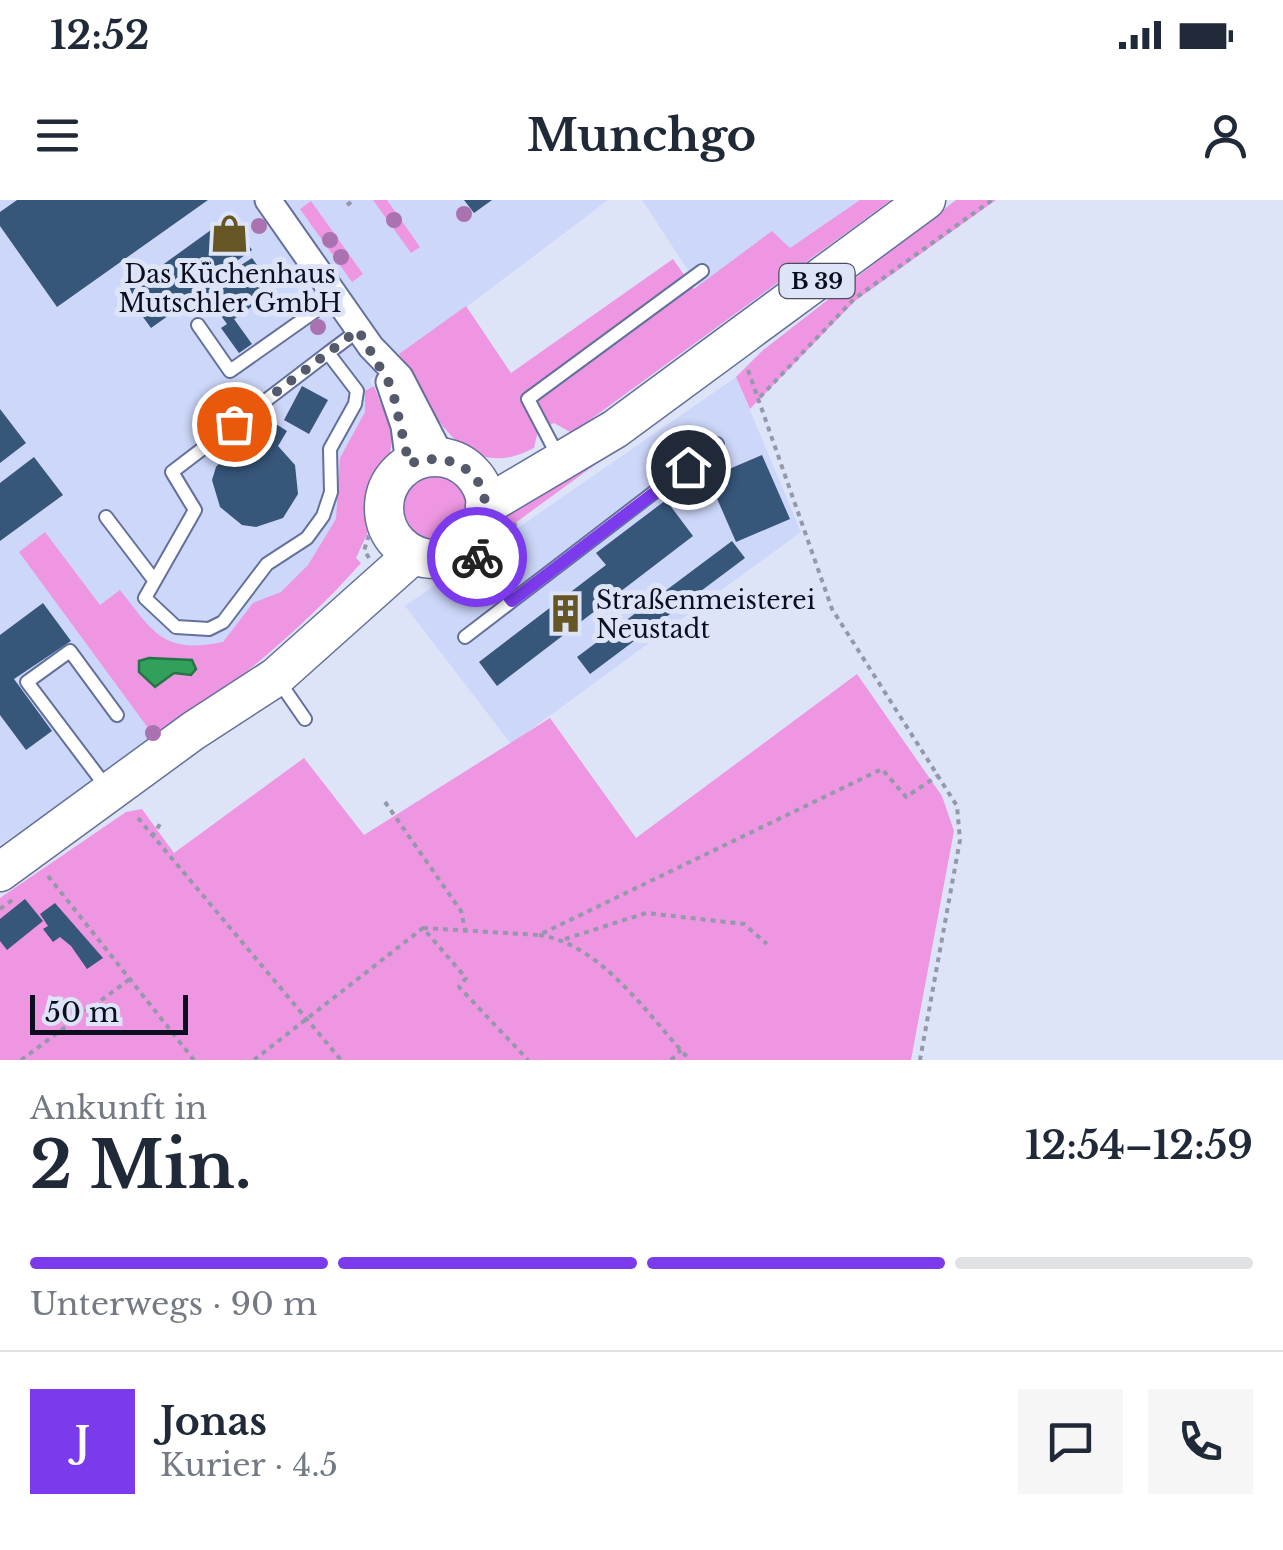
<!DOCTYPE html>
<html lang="de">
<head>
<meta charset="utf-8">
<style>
  body { margin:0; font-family:"Libre Baskerville",serif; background:#f6f6f7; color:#1f2937; height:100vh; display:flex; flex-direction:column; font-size:38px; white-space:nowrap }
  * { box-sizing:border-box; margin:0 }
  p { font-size:32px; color:#747a83 }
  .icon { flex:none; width:55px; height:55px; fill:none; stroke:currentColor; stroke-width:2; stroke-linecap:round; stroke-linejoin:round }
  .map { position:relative; height:860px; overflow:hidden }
  .details { display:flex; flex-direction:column; background:#fff; flex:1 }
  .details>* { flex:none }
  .scale { position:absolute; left:30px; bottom:25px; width:158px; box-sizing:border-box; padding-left:10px; border:5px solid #0a0e1f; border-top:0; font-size:28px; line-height:35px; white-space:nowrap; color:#0a0e1f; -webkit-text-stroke:8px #dee4f8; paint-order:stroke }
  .pin { position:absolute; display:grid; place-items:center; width:85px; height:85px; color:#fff; margin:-42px; border:5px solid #fff; border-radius:50%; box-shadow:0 2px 10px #0007 }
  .courier { position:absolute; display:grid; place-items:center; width:100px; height:100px; margin:-50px; border:8px solid #7c3aed; border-radius:50%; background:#fff; color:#222; box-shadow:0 2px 12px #0007 }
  .overview em { font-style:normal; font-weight:700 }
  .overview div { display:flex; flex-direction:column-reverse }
  .overview { display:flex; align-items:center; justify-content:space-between; height:170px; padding:0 30px }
  h1 { font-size:65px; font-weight:700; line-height:75px }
  .bar { display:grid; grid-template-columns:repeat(4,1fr); gap:15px 10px; align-content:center; height:120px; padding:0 30px }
  .bar i { height:12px; border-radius:8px; background:#e0e1e3 }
  .bar .selected { background:#7c3aed }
  .bar p { grid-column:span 4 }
  .line { display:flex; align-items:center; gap:25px; padding:0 30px; border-top:2px solid #e0e1e3 }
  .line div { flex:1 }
  .round { display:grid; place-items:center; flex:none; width:105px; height:105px; border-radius:0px; background:#f6f6f7 }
  .status { display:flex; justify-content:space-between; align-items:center; height:70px; padding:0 50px; background:#fff; direction:ltr }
  .status svg { height:28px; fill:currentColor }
  header { display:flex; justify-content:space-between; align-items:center; height:130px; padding:0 30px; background:#fff; font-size:45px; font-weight:700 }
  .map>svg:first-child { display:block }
  .built { fill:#cdd7f9 }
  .green { fill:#ee96e2 }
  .water { fill:#31a05a; stroke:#257448; stroke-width:2.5 }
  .building { fill:#36567a }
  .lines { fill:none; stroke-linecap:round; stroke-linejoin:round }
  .service-casing { stroke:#63709c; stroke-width:16 }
  .minor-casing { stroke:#63709c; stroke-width:29 }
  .primary-casing { stroke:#63709c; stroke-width:41 }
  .path { stroke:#9398ab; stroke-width:4; stroke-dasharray:5 5; stroke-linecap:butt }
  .service { stroke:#fff; stroke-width:12 }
  .minor { stroke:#fff; stroke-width:25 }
  .primary { stroke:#fff; stroke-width:38 }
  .tree { fill:#aa72b1 }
  .done { stroke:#54596b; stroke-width:10; stroke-dasharray:0 18 }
  .route { stroke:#7c3aed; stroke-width:12 }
  .labels { text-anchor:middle; stroke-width:10; stroke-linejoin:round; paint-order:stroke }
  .shield { fill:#dee4f8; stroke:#4a4e60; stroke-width:2.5 }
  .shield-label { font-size:22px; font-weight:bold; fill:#0a0e1f }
  .poi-label { font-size:25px; fill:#0a0e1f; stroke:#dee4f8 }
</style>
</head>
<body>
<div class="status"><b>12:52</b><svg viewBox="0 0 49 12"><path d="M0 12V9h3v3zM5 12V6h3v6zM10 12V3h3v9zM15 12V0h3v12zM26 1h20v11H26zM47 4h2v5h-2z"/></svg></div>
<header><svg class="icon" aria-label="menu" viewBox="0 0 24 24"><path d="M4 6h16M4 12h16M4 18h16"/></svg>Munchgo<svg class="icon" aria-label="person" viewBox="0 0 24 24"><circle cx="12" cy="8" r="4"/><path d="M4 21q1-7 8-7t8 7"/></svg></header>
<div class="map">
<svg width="1283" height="860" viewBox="0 0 1283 860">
  <rect width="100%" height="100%" fill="#dee4f8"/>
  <path class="built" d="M0,0H608L370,180L379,199L386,260L365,306L157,536L0,645Z
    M642,0H870L716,113Z
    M736,177L801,332L511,544L405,406Z"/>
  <path class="green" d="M373,0H387L420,47L411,53Z
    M860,0H891L572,233L554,223L538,230L534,248C461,287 430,206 399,154L466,106L511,173L673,59L694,89L772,31L790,48Z
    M956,0H996L855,101L750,209L736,177L762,151Z
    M311,1L363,74L352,82L300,9Z
    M374,186L393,233L390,254L370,288L369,330L356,358L361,363C304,428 232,485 163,538L151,532L19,352L45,332L100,405L120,390C155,434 163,454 223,442L253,403L281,392L308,365L336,319L340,258L365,212V191Z
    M629,240L489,342L487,330L499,307Z
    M396 306a39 39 0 1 1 78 0a39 39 0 1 1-78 0Z
    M857,474L942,596L954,631L911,860H0V698L126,612L142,609L174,653L304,558L364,635L550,518L636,638Z"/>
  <path class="water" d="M149,458L192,460L196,469L191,475L174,473L155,487L139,472V461Z"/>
  <path class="building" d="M17,0H208L57,107L0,26V12Z
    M464,0H492L474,13Z
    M229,17L252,50L234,63L238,67L252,58L275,90L234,119L252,144L239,153L221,128L227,124L203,91L151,128L125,92Z
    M302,186L328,200L309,234L284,220Z
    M0,209L26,243L0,263Z
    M276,224L287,231L278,246L295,265L298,294L283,318L256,327L242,325L220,307L212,280L216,267L235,245L267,239Z
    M762,255L790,319L736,342L708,278Z
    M34,257L63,295L0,341V283Z
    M666,300L693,336L497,486L479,462L606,365L596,353Z
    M732,341L745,358L590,474L577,457Z
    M43,403L71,441L14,479L52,531L26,550L0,515V435Z
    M25,699L43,721L7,750L0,741V719Z
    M55,703L103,758L87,769L71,746L60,737L53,742L43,729L48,726L40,714Z"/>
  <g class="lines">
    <defs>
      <path id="service" d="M198,125L230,171L335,97
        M328,153L172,272L195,310L145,398L176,427L209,429L223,422L267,364L307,338L323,316L331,292L330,249L355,204L357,191L328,153L359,130
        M559,258L528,199L702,71
        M106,317L154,380
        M466,347L512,401L717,244
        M465,437L512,401
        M278,480L305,519
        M107,588L27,482L70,451L117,515"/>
      <path id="minor" d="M268,0L371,147L400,177L442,258
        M389,182L404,226L409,264"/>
      <path id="primary" d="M384 308a51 51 0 1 1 102 0a51 51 0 1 1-102 0Z
        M485,306L615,229L926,0
        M0,672L193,531L276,477L407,360L417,356"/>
    </defs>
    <use href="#service" class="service-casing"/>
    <use href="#minor" class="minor-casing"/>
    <use href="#primary" class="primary-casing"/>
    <path class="path" d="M347,5L354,0
      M748,170L832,409L957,606L960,640L920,860
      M760,197L854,99L992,0
      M488,344L517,323
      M369,358L364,350C377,319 367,295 387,265
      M438,377L460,364
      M385,602L461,711L466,734
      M138,618L341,860
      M152,637L160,624
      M48,676L194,860
      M0,709L15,698
      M423,728L539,735L882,569L906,597L939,575
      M539,735C602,744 648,816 690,860
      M565,739L646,713L744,724L767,744
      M21,860L131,778
      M254,860L423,728L466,778L459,787L528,860
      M671,860L681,850"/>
    <use href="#service" class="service"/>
    <use href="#minor" class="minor"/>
    <use href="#primary" class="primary"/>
  </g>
  <g class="tree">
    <circle cx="464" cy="14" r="8"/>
    <circle cx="394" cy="20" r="8"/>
    <circle cx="259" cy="26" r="8"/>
    <circle cx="330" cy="40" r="8"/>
    <circle cx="341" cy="57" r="8"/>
    <circle cx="282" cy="76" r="8"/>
    <circle cx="318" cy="127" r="8"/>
    <circle cx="153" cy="533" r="8"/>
  </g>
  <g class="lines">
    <path class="done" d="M234,224L358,130L392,188L409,264C468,242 512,301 466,348L477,357"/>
    <path class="route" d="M477,357L512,401L688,267"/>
  </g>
  <defs>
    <symbol id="shop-bare" viewBox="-9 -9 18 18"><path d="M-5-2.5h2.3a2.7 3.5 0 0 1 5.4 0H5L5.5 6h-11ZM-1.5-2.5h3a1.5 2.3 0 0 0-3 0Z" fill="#665623" stroke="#dee4f8" stroke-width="2.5" paint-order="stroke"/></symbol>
    <symbol id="building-bare" viewBox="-9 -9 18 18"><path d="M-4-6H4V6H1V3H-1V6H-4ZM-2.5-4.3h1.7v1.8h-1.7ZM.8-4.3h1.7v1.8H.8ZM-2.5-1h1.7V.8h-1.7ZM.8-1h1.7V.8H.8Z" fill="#665623" stroke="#dee4f8" stroke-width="2.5" paint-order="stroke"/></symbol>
  </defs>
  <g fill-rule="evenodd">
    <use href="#shop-bare" x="202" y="6" width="55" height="55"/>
    <use href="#building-bare" x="538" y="386" width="55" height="55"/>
  </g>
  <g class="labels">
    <rect class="shield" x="779.5" y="64" width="75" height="34" rx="8"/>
    <g class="shield-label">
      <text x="817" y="89">B 39</text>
    </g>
    <g class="poi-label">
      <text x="230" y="83">Das Küchenhaus<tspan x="230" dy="29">Mutschler GmbH</tspan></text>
      <text x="596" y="409" text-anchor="start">Straßenmeisterei<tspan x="596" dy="29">Neustadt</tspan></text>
    </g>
  </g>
</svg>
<div class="scale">50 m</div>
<div class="pin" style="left:234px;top:224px;background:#ea580c"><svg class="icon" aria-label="bag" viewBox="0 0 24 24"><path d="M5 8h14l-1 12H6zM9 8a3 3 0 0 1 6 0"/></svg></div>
<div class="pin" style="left:688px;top:267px;background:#1f2937"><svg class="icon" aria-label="home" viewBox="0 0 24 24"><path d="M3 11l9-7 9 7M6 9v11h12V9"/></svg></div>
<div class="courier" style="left:477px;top:357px"><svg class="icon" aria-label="bike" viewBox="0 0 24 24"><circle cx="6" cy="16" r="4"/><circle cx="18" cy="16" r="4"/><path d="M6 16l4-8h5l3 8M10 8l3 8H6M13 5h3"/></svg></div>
</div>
<section class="details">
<div class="overview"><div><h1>2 Min.</h1><p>Ankunft in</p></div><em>12:54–12:59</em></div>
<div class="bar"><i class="selected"></i><i class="selected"></i><i class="selected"></i><i></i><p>Unterwegs · 90 m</p></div>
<div class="line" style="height:180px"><b class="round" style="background:#7c3aed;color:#fff">J</b><div><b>Jonas</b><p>Kurier · 4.5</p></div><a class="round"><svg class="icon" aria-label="chat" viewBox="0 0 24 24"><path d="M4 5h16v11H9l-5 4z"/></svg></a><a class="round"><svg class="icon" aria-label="phone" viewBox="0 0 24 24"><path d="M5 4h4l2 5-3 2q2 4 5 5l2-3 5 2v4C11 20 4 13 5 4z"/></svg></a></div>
</section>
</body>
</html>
